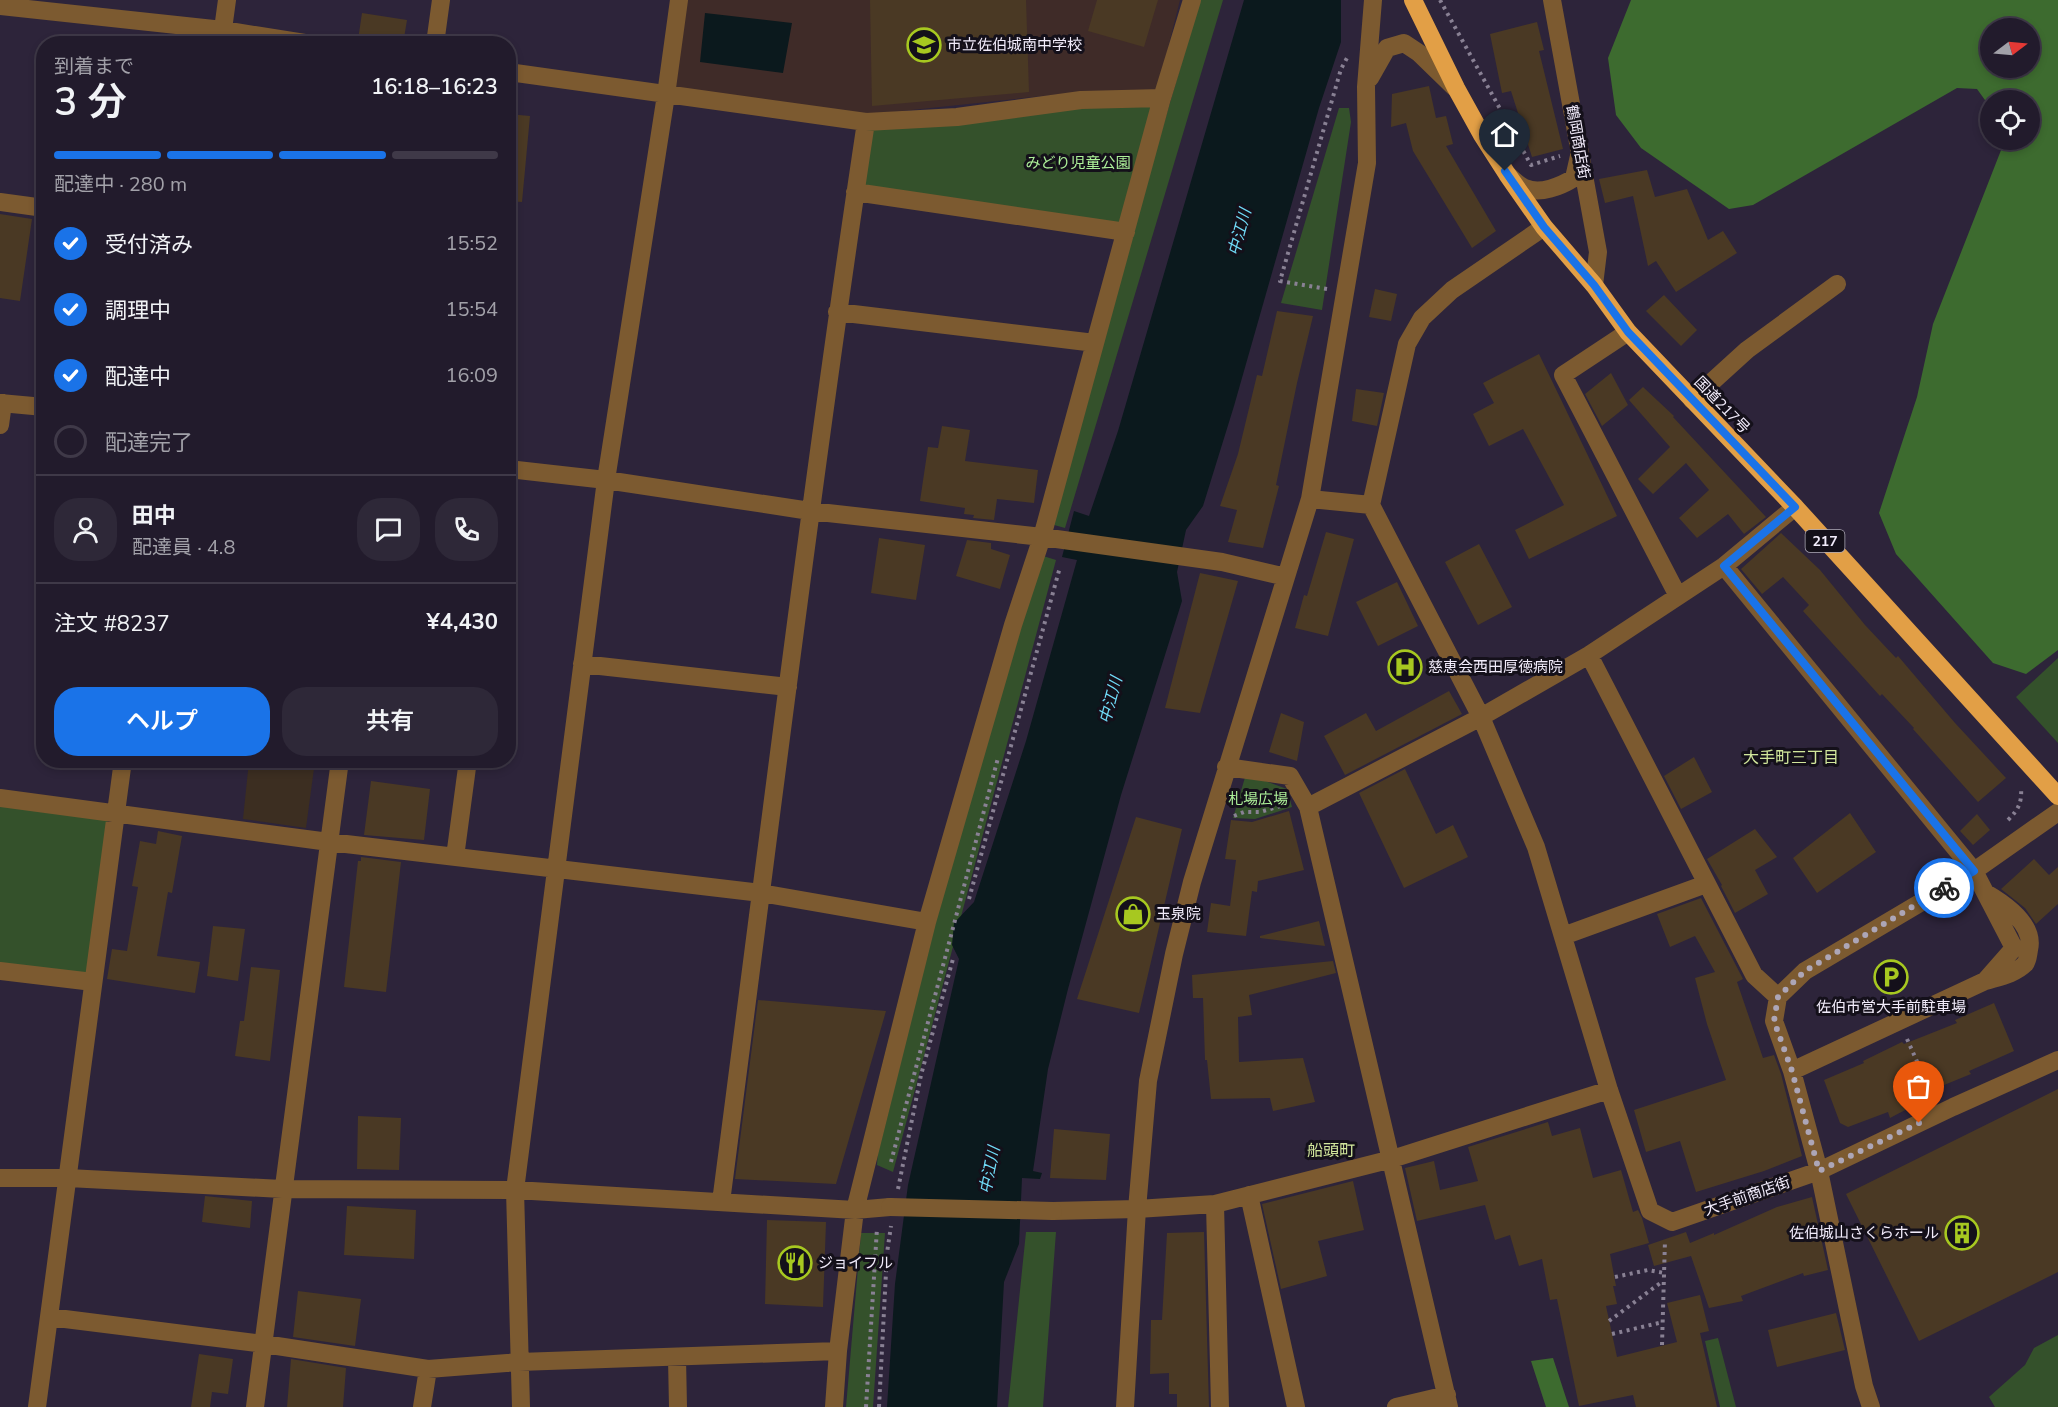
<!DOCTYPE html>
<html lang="ja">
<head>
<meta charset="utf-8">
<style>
  body { margin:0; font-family:"Nunito Sans","Noto Sans JP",sans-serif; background:#2e2838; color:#f1f3f6; height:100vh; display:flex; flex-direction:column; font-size:22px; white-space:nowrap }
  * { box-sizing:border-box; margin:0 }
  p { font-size:20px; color:#a2a1a9 }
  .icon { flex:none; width:33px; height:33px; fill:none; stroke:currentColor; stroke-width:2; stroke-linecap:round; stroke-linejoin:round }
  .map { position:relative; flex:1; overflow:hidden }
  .side { position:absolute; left:36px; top:36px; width:480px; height:732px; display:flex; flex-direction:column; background:#221b2c; border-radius:24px; box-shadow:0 3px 9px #0003,0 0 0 2px #3f3948 }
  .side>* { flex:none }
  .needle { width:39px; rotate:74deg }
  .fabs { position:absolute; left:1980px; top:18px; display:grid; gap:12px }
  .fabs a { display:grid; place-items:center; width:60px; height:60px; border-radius:50%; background:#221b2c; box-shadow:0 3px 9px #0003,0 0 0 2px #3f3948; font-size:30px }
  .pin { position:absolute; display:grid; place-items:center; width:51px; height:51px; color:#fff; margin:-62px -26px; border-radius:50% 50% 50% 0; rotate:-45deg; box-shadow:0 0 6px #0007 }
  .pin .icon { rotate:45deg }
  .courier { position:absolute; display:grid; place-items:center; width:60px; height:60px; margin:-30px; border:4px solid #1a73e8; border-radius:50%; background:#fff; color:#222; box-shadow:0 2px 8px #0007 }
  .overview em { font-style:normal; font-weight:600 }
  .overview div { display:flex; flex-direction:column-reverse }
  .overview { display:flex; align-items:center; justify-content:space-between; height:102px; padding:0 18px }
  h1 { font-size:39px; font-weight:600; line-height:45px }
  .bar { display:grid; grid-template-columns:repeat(4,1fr); gap:9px 6px; align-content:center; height:72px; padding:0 18px }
  .bar i { height:8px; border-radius:4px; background:#3f3948 }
  .bar .active { background:#1a73e8 }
  .bar p { grid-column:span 4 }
  .line { display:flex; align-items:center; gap:15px; padding:0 18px; border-top:2px solid #3f3948 }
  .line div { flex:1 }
  .round { display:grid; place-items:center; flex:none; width:63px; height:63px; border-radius:24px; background:#2e2838 }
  ol { padding:0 18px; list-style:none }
  li { display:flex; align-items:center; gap:18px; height:66px }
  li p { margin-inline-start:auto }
  li .icon { padding:6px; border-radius:50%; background:#1a73e8; color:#fff; stroke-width:4 }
  li:last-child { color:#a2a1a9 }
  li i { width:33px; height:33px; border:3px solid #3f3948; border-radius:50% }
  .action { display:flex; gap:12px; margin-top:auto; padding:12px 18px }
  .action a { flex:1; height:69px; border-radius:24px; background:#1a73e8; color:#fff; font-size:24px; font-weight:600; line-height:69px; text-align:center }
  .action a+a { background:#2e2838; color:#f1f3f6 }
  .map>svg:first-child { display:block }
  .commercial { fill:#3c2e21 }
  .education { fill:#3f2b28 }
  .green { fill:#34512b }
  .forest { fill:#3d6b2f; fill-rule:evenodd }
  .water { fill:#0b191d }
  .building { fill:#4a3924 }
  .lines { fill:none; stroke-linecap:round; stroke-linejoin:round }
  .path { stroke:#898194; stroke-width:4; stroke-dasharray:3 4.5; stroke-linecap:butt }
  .minor { stroke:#7c5a30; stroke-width:18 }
  .highway { stroke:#e29f46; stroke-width:18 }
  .minor-bridge { stroke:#7c5a30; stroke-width:18 }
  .done { stroke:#ada6b7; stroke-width:6; stroke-dasharray:0 10.8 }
  .route { stroke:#1a73e8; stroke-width:8 }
  .labels { text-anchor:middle; stroke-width:6; stroke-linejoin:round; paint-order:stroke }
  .shield { fill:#14101a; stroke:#afaab8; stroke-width:1.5 }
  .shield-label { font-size:14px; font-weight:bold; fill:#f2ecfb }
  .poi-label { font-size:15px; fill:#f2ecfb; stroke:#14101a; text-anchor:start }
  .street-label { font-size:15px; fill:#f2ecfb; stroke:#14101a }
  .park-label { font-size:15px; fill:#adf099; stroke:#14101a }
  .water-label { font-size:16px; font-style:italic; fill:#70dcf8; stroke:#14101a }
  .neighbourhood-label { font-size:16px; fill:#d2e79c; stroke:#14101a }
</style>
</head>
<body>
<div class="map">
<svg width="2058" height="1407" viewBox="0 0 2058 1407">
  <rect width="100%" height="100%" fill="#2d243a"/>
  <path class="commercial" d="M249,761H315L306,828L243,819Z"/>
  <path class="education" d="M685,0H1180L1157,92L1071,93L864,115L672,89Z"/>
  <path class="green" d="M1200,0H1223L1065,528L1047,523Z
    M1154,105L1120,226L860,188L869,126L1073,108Z
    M1339,108H1349L1351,122L1322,310L1281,303Z
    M1040,555L1056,560L893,1172L877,1165L879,1136L931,926Z
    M2058,658V743L2016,697Z
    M1246,774L1287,789L1292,807L1255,819L1233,818Z
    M0,805L108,819L88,975L0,965Z
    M1026,1232H1056L1043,1407H1008Z
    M861,1233H885L873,1407H846Z
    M2058,1335V1407H1995L1989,1397L2025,1365L2034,1348Z
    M1718,1338L1736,1407H1720L1705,1341Z"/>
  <path class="forest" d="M1631,0H2058V650L2026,674L1993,663L1896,554L1879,513L1917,397L1933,324L2005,140H2030V100H1990V107L1977,89L1957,88L1753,205L1729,209L1641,148L1616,115L1608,58ZM1990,28H2030V68H1990Z
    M1553,1358L1569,1407H1546L1531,1361Z"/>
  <path class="water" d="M1244,0H1341V42L1319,108L1234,406L1203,506L1186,530L1177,572L1182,601L1121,795L1068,989L1048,1069L1033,1171L1042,1173L1040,1179L1022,1178L1019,1244L1004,1282L997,1407H887L895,1284L908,1185L959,959L952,945L954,923L974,902L1026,741L1077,560L1062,557L1074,511L1089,516L1118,431Z
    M705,13L792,23L783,73L700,62Z"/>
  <path class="building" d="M870,0H1026L1029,92L872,106Z
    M1097,0H1158L1144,47L1088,31Z
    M362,13L407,20L403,44H383L358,40Z
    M1537,22L1544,50L1539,51L1563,149L1532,157L1511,91L1502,93L1490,34Z
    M1429,86L1436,118L1446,116L1453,144L1446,146L1496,231L1472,248L1413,151L1406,123L1391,127L1392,94Z
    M508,114L530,116L522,202L508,201Z
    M1647,170L1655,197L1687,189L1708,240L1723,231L1737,253L1676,292L1656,261L1648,266L1633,196L1605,203L1599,179Z
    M0,214L32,219L20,301L0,298Z
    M1375,289L1397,294L1391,321L1369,317Z
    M1664,295L1697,330L1681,346L1646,311Z
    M1277,311L1313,316L1297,383L1276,485L1279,486L1263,548L1228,542L1237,510L1220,506L1238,454L1257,375L1262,376Z
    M1539,354L1617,516L1529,559L1515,530L1564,505L1523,429L1489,446L1473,414L1494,403L1483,383Z
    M1611,373L1628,405L1602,426L1585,394Z
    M1643,387L1674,416L1673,417L1766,517L1744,534L1728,514L1697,538L1679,518L1709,490L1686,463L1653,494L1638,479L1670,447L1629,400Z
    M1356,389L1384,393L1377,426L1352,421Z
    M942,426L970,430L965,461L1038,470L1034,503L997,499L994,520L973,518L974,515L964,514L965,508L920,501L928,447L938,448Z
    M1326,532L1354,539L1328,636L1295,628L1304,595L1307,596Z
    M1781,533L1820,570L1865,625L1896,658L1898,656L1955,723L2006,778L1978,802L1913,729L1914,728L1882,694L1880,696L1803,611L1809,605L1783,577L1762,594L1741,569Z
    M879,538L925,545L916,600L871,593Z
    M967,540L991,543V549L1010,555L1000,589L956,576Z
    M1479,544L1512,607L1478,625L1445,562Z
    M1200,573L1238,581L1200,713L1165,708Z
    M1397,582L1418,626L1378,646L1356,602Z
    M1449,691L1462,714L1345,775L1324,736L1366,713L1376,731Z
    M1281,713L1304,722L1297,761L1269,752Z
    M1694,757L1712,792L1681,809L1664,776Z
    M1405,769L1436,834L1453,825L1468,857L1404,888L1359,793Z
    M371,781L430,789L424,840L364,835Z
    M1289,811L1304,870L1258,881L1257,892L1252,891L1246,936L1207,932L1211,903L1230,906L1236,860L1225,859L1231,820L1252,822Z
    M1850,813L1876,852L1817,893L1793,858Z
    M1977,814L1990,830L1973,845L1960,831Z
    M1136,817L1182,829L1139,1013L1077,999Z
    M1755,829L1777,857L1755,870L1768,894L1735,913L1721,886L1722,885L1707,859Z
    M158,831L182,836L172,893L168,892L157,956L200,962L195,993L107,979L112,949L127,951L138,887L132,886L140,841L156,844Z
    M361,857L401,862L386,992L344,987L358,861H361Z
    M2034,859L2049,875L2058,867V904L2036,924L2025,908L2001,889Z
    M1701,898L1743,979L1737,982L1763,1058L1774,1055L1781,1074L1802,1156L1764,1171L1696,1192L1680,1141L1646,1152L1634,1110L1726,1080L1707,1024L1695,978L1715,972L1695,936L1670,947L1657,914Z
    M1319,921L1325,946L1260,938V936Z
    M213,926L245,929L238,981L207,976Z
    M1333,961L1336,973L1249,995L1252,1015L1238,1017L1239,1062L1303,1058L1315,1102L1273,1111L1270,1098L1211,1099L1207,1060H1205L1203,998H1193L1192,975Z
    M251,967L280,970L270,1061L235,1056L240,1021H244Z
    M758,1000L886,1011L836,1184L735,1179Z
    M1994,1003L2014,1051L1969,1071L1971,1074L1927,1092L1930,1097L1890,1118L1888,1112L1848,1127L1840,1123L1824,1080L1864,1063L1863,1061L1902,1042L1904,1044L1957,1023L1955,1020Z
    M2058,1089V1272L1919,1341L1846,1194Z
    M358,1116L401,1118L399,1170L357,1169Z
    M1548,1122L1552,1136L1580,1128L1593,1178L1621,1170L1633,1212L1638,1210L1642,1218L1649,1243L1610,1254L1616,1286H1613L1617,1304L1606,1306L1617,1357L1677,1342L1667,1303L1700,1295L1709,1331L1700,1333L1717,1407H1636L1633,1395L1579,1406L1557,1299L1550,1300L1542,1259L1519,1266L1510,1235L1495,1240L1485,1205L1417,1221L1405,1168L1434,1161L1440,1190L1478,1181L1468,1147Z
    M1054,1129L1110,1134L1106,1180L1050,1178Z
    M1353,1181L1364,1230L1318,1241L1327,1276L1281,1289L1262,1204Z
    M205,1196L252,1201L250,1228L202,1222Z
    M1812,1197L1828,1270L1804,1276L1803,1273L1741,1296L1743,1301L1709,1308L1691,1256L1654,1266L1648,1245L1686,1232L1690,1243L1714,1233V1235L1777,1207Z
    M347,1206L416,1210L414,1259L344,1255Z
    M767,1220L826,1222L823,1307L765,1304Z
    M1204,1232L1209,1407H1177V1394H1169V1373L1150,1374L1151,1320H1162L1167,1233Z
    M298,1291L361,1299L355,1346L293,1337Z
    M1836,1313L1845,1350L1777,1367L1768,1330Z
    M199,1354L233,1359L228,1394L212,1392L210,1407H191Z
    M291,1359L346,1368L343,1407H287Z"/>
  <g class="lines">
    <path class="path" d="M1440,0L1531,165L1560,156
      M1327,289L1280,281L1341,69L1347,58
      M1234,816L1244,812H1260L1284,805
      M2008,820C2019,809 2022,802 2021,787
      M969,899L1060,567
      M1907,1039L1932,1095
      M891,1162L998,758
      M898,1189L921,1075L953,959
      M1615,1277L1648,1270L1664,1273
      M1609,1321L1663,1281
      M1612,1334L1663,1322
      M1662,1345L1665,1240
      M866,1407L877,1228
      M879,1407L887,1253L891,1226"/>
    <path class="minor" d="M1552,0L1598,252L1594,285
      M0,6L223,30L311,44
      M221,44L227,0
      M435,44L441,0
      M508,72L866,122L957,117L1081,100L1162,98
      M1370,78L1387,48L1404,43L1419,53L1454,87
      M1509,176C1514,180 1519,186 1525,188C1540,195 1561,186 1574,178L1579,156
      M855,192L1126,232
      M0,202L44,208
      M837,312L1095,343
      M1628,332L1563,375L1678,596
      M1692,400L1747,350L1837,284
      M0,403L44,407
      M0,425L3,403
      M508,469L606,480L810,511L1042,537L1222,562L1286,577
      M1310,499L1371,505L1481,717L1536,847L1609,1090L1650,1211L1672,1222L1819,1171L1953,1107L2058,1060
      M1371,505L1407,344L1422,318L1452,290L1544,227
      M1724,566L1974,871L2014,948L1985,981L1792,1071
      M1589,655L1754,975L1778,997
      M582,664L788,687
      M1226,767L1290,776L1308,807L1449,1407
      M0,798L329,842L761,893L927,922
      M1308,807L1481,717L1589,655L1724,566L1795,507
      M455,857L468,760
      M1563,936L1706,884
      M0,971L93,982
      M1986,981C1999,977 2015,974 2025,964C2028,960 2028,955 2029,950C2035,925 2005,904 1986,893
      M0,1178H68L282,1189L515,1190L855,1210L890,1207
      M1249,1195L1296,1407
      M721,1202C768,842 812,481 866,122
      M1215,1204L1220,1407
      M1053,1211L1137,1209L1215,1204L1392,1159L1609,1090
      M49,1317L264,1344L428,1369L519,1362L838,1351
      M677,1358L678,1407
      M37,1407L123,760
      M255,1407L340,760
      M422,1407L428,1369
      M521,1407L515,1190L606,480L666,95L679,0
      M834,1407L838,1351L855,1210L927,922L1013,625L1042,537L1162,98L1192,0
      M1125,1407L1137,1209L1148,1081L1174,954L1192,882L1310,499L1367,163L1366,87L1373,0
      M1396,1407L1447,1395
      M1871,1407L1864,1386L1819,1171L1792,1071L1774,1021L1778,997L1805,971L1974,871L2058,812"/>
    <path class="highway" d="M1413,0L1456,88L1482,135L1507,174L1544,227L1594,285L1628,332L1795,507L2058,796"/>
    <path class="minor-bridge" d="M890,1207L1053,1211"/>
  </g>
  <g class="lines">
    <path class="done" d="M1919,1123L1819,1171L1792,1071L1774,1021L1778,997L1805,971L1944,888"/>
    <path class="route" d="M1505,171L1544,227L1594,285L1628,332L1795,507L1724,566L1974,871L1944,888"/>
  </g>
  <defs>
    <symbol id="school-ring" viewBox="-11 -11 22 22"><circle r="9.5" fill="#14101a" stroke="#a7c820" stroke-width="1.5"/><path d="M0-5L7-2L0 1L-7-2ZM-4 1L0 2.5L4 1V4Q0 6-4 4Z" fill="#a7c820"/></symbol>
    <symbol id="hospital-ring" viewBox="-11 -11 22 22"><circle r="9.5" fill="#14101a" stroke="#a7c820" stroke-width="1.5"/><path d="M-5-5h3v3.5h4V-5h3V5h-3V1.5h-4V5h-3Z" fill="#a7c820"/></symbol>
    <symbol id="shop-ring" viewBox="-11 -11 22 22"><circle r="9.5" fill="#14101a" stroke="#a7c820" stroke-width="1.5"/><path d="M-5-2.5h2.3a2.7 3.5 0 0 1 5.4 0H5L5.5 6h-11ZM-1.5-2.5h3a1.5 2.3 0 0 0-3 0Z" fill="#a7c820"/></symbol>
    <symbol id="parking-ring" viewBox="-11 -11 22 22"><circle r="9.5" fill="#14101a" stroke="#a7c820" stroke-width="1.5"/><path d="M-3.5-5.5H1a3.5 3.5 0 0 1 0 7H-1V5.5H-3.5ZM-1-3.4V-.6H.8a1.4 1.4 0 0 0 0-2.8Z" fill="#a7c820"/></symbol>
    <symbol id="building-ring" viewBox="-11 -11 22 22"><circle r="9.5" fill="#14101a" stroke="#a7c820" stroke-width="1.5"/><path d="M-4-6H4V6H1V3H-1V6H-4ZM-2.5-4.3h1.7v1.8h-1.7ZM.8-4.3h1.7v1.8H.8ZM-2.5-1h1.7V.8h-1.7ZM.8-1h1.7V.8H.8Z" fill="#a7c820"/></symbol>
    <symbol id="restaurant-ring" viewBox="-11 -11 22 22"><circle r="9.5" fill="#14101a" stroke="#a7c820" stroke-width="1.5"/><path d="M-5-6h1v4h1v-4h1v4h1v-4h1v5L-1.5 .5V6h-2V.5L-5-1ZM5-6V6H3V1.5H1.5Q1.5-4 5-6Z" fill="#a7c820"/></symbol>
  </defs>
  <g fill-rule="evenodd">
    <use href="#school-ring" x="905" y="26" width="38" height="38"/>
    <use href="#hospital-ring" x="1386" y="648" width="38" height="38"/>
    <use href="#shop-ring" x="1114" y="895" width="38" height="38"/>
    <use href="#parking-ring" x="1872" y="958" width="38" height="38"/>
    <use href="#building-ring" x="1943" y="1214" width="38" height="38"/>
    <use href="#restaurant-ring" x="776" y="1244" width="38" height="38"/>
  </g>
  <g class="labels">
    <rect class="shield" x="1805.5" y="530" width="39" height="22" rx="4.5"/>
    <g class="shield-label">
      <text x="1825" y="546">217</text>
    </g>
    <g class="poi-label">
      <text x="947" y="50">市立佐伯城南中学校</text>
      <text x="1428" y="672">慈恵会西田厚徳病院</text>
      <text x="1156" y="919">玉泉院</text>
      <text x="1891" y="1012" text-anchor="middle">佐伯市営大手前駐車場</text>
      <text x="1939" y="1238" text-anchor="end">佐伯城山さくらホール</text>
      <text x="818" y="1268">ジョイフル</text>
    </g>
    <g class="street-label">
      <text transform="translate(1578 142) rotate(80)" y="5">鶴岡商店街</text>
      <text transform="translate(1722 405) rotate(46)" y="5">国道217号</text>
      <text transform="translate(1747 1196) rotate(-19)" y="5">大手前商店街</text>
    </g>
    <g class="park-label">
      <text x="1078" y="168">みどり児童公園</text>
      <text x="1258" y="804">札場広場</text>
    </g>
    <g class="water-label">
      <text transform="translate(1239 232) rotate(-75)" y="6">中江川</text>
      <text transform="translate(1110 700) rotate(-75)" y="6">中江川</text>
      <text transform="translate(989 1170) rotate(-79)" y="6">中江川</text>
    </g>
    <g class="neighbourhood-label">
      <text x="1791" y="763">大手町三丁目</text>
      <text x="1331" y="1156">船頭町</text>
    </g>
  </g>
</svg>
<div class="fabs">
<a><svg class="needle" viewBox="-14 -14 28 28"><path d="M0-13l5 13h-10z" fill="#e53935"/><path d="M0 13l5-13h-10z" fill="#a2a1a9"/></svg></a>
<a><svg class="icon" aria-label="locate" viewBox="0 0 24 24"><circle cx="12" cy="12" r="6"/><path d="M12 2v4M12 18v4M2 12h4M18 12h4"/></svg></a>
</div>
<div class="pin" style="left:1919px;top:1123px;background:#ea580c"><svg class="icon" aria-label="bag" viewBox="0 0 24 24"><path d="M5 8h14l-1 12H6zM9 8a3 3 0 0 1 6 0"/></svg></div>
<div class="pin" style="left:1505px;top:171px;background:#1f2937"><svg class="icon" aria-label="home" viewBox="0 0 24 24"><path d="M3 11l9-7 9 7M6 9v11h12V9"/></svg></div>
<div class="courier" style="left:1944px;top:888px"><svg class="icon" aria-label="bike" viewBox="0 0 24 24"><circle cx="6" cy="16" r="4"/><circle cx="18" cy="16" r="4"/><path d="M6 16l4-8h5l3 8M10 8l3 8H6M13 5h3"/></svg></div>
<section class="side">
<div class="overview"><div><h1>3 分</h1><p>到着まで</p></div><em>16:18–16:23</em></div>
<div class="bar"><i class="active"></i><i class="active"></i><i class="active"></i><i></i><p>配達中 · 280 m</p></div>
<ol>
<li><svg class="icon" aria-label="check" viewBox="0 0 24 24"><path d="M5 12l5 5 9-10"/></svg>受付済み<p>15:52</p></li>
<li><svg class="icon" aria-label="check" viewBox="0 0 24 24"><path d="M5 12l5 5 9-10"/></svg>調理中<p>15:54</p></li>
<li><svg class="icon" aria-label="check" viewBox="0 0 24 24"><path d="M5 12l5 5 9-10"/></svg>配達中<p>16:09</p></li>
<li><i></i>配達完了</li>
</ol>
<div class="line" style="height:108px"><a class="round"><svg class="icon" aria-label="person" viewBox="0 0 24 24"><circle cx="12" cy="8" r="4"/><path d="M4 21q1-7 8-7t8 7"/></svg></a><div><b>田中</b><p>配達員 · 4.8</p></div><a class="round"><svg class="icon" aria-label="chat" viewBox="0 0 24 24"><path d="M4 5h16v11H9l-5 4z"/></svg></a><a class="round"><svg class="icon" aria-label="phone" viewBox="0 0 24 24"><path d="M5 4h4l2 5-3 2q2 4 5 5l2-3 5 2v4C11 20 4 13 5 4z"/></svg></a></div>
<div class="line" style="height:78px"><div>注文 #8237</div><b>¥4,430</b></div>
<div class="action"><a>ヘルプ</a><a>共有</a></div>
</section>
</div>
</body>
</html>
